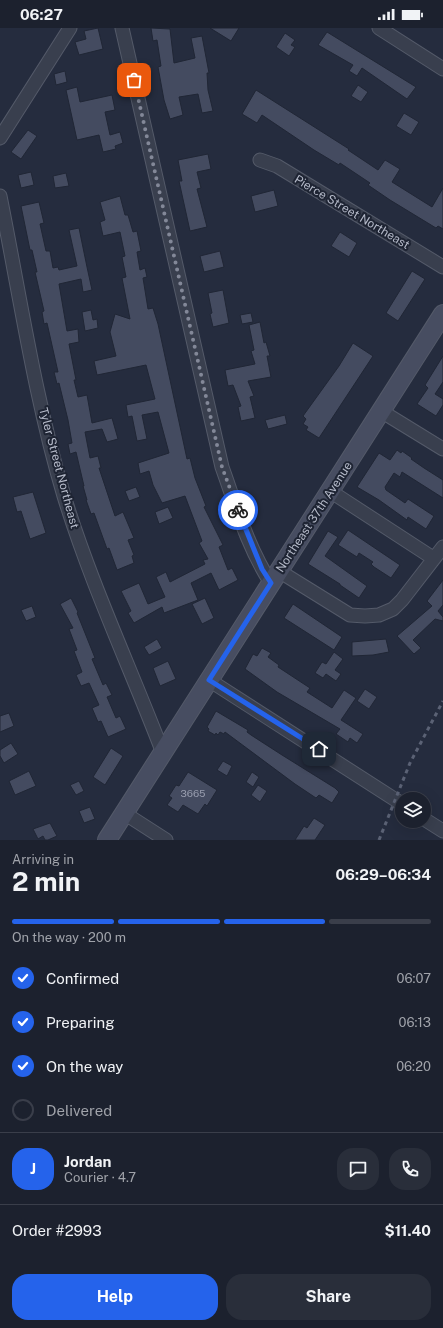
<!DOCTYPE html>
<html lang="en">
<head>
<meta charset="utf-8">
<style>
  body { margin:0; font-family:"Public Sans",sans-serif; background:#292e3a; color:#f1f3f6; height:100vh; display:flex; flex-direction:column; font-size:15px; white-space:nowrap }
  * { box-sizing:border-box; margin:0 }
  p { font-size:13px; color:#a0a3aa }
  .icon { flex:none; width:22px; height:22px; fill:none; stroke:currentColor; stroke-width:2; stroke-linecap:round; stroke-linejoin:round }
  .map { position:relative; height:812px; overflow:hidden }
  .side { display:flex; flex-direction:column; background:#1c212e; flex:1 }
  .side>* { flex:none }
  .buttons { position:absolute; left:395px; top:764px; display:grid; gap:8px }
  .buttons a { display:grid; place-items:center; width:36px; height:36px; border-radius:50%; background:#1c212e; box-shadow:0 4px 16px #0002,0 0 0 1px #3a3e4a; font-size:20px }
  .pin { position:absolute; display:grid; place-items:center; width:34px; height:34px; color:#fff; margin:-17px; border-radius:8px; box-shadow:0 2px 6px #0006 }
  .courier { position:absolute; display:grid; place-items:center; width:40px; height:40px; margin:-20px; border:3px solid #2563eb; border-radius:50%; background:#fff; color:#222; box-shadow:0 1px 5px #0007 }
  .summary em { font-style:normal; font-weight:700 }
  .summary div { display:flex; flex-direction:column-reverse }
  .summary { display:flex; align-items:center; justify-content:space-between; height:68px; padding:0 12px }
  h1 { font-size:26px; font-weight:700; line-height:30px }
  .bar { display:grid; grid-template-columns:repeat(4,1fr); gap:6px 4px; align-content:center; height:48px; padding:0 12px }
  .bar i { height:5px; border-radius:3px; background:#3a3e4a }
  .bar .on { background:#2563eb }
  .bar p { grid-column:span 4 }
  .line { display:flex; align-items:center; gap:10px; padding:0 12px; border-top:1px solid #3a3e4a }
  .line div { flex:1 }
  .round { display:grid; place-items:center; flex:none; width:42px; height:42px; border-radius:16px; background:#292e3a }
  ol { padding:0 12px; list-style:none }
  li { display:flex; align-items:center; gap:12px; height:44px }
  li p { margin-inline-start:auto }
  li .icon { padding:4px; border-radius:50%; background:#2563eb; color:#fff; stroke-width:4 }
  li:last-child { color:#a0a3aa }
  li i { width:22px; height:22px; border:2px solid #3a3e4a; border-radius:50% }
  .action { display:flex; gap:8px; margin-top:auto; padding:8px 12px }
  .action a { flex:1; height:46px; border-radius:16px; background:#2563eb; color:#fff; font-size:16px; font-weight:700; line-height:46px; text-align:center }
  .action a+a { background:#292e3a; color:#f1f3f6 }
  .status { display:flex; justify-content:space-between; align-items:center; height:28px; padding:0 20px; background:#1c212e; direction:ltr }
  .status svg { height:11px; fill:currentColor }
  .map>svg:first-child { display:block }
  .building { fill:#444b60; stroke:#202635 }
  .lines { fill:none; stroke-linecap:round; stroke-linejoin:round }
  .street-casing { stroke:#545a69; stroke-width:15 }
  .secondary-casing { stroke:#545a69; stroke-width:20 }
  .street { stroke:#393f4e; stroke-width:13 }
  .secondary { stroke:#474d61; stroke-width:18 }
  .rail { stroke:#5b6275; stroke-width:3; stroke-dasharray:4 4; stroke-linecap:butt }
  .done { stroke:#838898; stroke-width:4; stroke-dasharray:0 7.2 }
  .route { stroke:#2563eb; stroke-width:5 }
  .labels { text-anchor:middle; stroke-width:4; stroke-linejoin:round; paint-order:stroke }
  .number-label { font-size:10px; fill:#999eaf }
  .street-label { font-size:12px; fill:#b5bac9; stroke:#1e2433 }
</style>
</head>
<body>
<div class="status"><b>06:27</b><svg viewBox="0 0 49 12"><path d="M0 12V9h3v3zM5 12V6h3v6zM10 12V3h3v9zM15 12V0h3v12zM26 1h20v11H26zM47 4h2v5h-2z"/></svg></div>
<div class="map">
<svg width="443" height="812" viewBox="0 0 443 812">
  <rect width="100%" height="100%" fill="#252c3e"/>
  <path class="building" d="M98,0L103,21L79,27L75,14L86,11L84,3Z
    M151,0L170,1L174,35L195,30L191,10L202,8L209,45H207L208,62L213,83L202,85L198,66L179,69L183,87L170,91L164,72L158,39L161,38L157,12L153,13Z
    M210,0H239L231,13Z
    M327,4L416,59L407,71L362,40L357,48L349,43L353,37L318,17Z
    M285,5L295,12L291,17L295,19L289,28L276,19Z
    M65,43L67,54L56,57L54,46Z
    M358,57L368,64L361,74L351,68Z
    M77,59L80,74L112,67L115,82L105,84L110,107L120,104L123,115L115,118L116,121L103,124L99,107L77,112L66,62Z
    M256,62L349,121L348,122L378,142L385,132L400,141L392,154L432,179L443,160V201L438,198L436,200L390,172L368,157L370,155L340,135L339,137L314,122L262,87L257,95L242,86Z
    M404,85L419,94L411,107L396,98Z
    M28,102L37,108L21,131L11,124Z
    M208,126L211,141L197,144L201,160L197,161L207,199L190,203L179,153H182L178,132Z
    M31,144L34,157L21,160L18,147Z
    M66,145L69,158L55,160L53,148Z
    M274,162L278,178L255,184L251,168Z
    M120,168L125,187H128L133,204L137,203L141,223L137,224L140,242L145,240L147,249L143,250L148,281L153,280L158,296L187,431L190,430L195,450L206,478L204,479L223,517L219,519L228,542L232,540L238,552L219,562L211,545L191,555L198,572L164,585L162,579L134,595L128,585L131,583L121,563L139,555L148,576L165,569L156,549L166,544L170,554L205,536L203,532L208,531L199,515L202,513L185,468L162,475L153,457L149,443L140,446L138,435L169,425L158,384L142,387L147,411L137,413L132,388L128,389L126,377L155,371L146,337L97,347L94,333L116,328L110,304L115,286L130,291L122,250L126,249L122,229L125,228L120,204L103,208L100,194L105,192L100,174Z
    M39,174L44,195L40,196L46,223H50L53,240L58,239L59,242L77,238L69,202L79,200L87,239L92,262L83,264L81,251L59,256L67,303L78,301L79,314L69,316L76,352H74L78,369L87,367L92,395L112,390L118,411L107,414L102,401L85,404L90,430L98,428L101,440H99L115,488L123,484L134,510L128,512L134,527L132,528L134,535L117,542L109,520L107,521L94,485L91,486L86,472H87L83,458H84L76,424L70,426L68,416L72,415L68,392L59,355L57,356L54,344H58L47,295L44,296L42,284L44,283L35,244H37L32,222H30L21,178Z
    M340,204L357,215L349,229L331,218Z
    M220,223L224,239L204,244L200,228Z
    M412,243L425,251L398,293L386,285Z
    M223,262L229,295L213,299L210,286L212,285L208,265Z
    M91,282L93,292L97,291L98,300L85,303L82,284Z
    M251,285L253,294L242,296L240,287Z
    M260,294L264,315L266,314L270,328H267L271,349L248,353L254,368L250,369L255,390L241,393L238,379L241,378L233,357L228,358L225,342L255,336L251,323L254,322L249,297Z
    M353,315L373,328L319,410L306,402L308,399L303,396L306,391L303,388L339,338Z
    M443,328V354L435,366L443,371V377L436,388L417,376L428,360L425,357Z
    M285,387L287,396L268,401L265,392Z
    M397,422L401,425L402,423L412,430L411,431L424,440L443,452V470L402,444L400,449L394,445L385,459L386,462L405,475L408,471L434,488L426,501L408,489L407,492L379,472L357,459L379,425L390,432Z
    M136,459L140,469L129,473L125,463Z
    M33,464L46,505L30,511L21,483L17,484L13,469Z
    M168,479L173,490L159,496L155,484Z
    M348,502L400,537L391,550L374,539L371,536L373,534L359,525L357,529L338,517Z
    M328,503L338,509L325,528L367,558L359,570L340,557V556L308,536Z
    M443,552V577L438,583L443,589V593L435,591L413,612L421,620L414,626L397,608L432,578L427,573Z
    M71,570L78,584L77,585L95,630L92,631L103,657L106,655L112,667L107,669L116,690L120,688L126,701L108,709L101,693L98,694L92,680L99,677L89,655L81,658L76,647L82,644L74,623L77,622L69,601L73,600L60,576Z
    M205,570L214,590L202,596L192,576Z
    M293,576L342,609L334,622L284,590Z
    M32,578L36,589L26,593L21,582Z
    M157,611L162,620L149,627L144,619Z
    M386,611L389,624L373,627L352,628V614Z
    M262,620L271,625L268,629L279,637L278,639L310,660L307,664L332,680L344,662L356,670L341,692L363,706L357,715L350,710L348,714L336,706L340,701L277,664L245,641L253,626L257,628Z
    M334,624L343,631L335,642L341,646L336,653L326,646L323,650L315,645L322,634L326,636Z
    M168,633L176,651L160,658L153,640Z
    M365,661L377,669L369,681L357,673Z
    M216,683L248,702L247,704L251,707L282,727L335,760L339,764L332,775L319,767L316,770L295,756L225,704L224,706L220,704L218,707L216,705L215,707L208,703L209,701L207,699Z
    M9,685L14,698L0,704V688Z
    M11,715L18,726L4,735L0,728V722Z
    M111,720L123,728L105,757L93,749Z
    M223,733L232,738L227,748L217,742Z
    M29,743L36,758L15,767L9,753Z
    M188,744L217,762L207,778L205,776L198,786L183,777L178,784L167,777L172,770L169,768L176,757L179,758Z
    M252,744L259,749L253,759L246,754Z
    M79,753L84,763L76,767L70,757Z
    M258,757L267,763L260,774L251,767Z
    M90,779L95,791L84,795L79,783Z
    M314,790L325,797L315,812H295L304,798L307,800Z
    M50,795L57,808L48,812H45L43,808L38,811L33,801Z"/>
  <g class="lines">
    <defs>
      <path id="street" d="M122,0L222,439C236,478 248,520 271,555
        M379,0L443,41
        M0,110L70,0
        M260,132L277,138L443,239
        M0,168C20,268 35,371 64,468C91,556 130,639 163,725
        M381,383L443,421
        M330,463L433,530
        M279,543L350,587L365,588L379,587L393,581L402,572L443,519
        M209,652L402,776
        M124,785L166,812
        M424,791L443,803"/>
      <path id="secondary" d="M107,812L443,286"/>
    </defs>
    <use href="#street" class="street-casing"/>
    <use href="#secondary" class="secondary-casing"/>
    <use href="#street" class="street"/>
    <use href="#secondary" class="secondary"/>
    <path class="rail" d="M379,812L410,735L443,673"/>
  </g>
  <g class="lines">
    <path class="done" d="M134,52L222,439L238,482"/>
    <path class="route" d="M238,482L262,541L271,555L209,652L319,721"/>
  </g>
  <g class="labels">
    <g class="number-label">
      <text x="193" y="769">3665</text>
    </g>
    <g class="street-label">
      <text transform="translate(352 184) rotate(31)" y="4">Pierce Street Northeast</text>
      <text transform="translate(59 440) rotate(75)" y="4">Tyler Street Northeast</text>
      <text transform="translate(314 489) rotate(-57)" y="4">Northeast 37th Avenue</text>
    </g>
  </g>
</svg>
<div class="buttons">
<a><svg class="icon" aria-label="layers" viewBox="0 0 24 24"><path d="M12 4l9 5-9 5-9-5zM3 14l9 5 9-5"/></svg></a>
</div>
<div class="pin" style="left:134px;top:52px;background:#ea580c"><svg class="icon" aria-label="bag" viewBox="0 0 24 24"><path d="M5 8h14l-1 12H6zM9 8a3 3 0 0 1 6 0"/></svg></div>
<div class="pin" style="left:319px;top:721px;background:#1f2937"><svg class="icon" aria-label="home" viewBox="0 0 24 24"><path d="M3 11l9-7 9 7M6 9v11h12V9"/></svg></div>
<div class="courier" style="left:238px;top:482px"><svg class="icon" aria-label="bike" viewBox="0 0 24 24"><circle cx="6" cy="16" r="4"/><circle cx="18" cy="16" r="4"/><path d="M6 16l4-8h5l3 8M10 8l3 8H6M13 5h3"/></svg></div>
</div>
<section class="side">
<div class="summary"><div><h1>2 min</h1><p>Arriving in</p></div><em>06:29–06:34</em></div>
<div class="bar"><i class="on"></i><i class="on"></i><i class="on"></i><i></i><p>On the way · 200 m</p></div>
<ol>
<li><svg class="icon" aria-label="check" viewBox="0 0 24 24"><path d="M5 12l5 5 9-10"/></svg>Confirmed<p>06:07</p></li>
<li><svg class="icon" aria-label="check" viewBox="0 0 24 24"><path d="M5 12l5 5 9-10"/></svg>Preparing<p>06:13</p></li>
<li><svg class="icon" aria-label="check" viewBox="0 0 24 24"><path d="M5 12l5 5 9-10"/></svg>On the way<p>06:20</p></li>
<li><i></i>Delivered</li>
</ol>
<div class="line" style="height:72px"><b class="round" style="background:#2563eb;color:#fff">J</b><div><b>Jordan</b><p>Courier · 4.7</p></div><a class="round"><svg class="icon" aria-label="chat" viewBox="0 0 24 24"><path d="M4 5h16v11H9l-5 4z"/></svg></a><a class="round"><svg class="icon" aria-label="phone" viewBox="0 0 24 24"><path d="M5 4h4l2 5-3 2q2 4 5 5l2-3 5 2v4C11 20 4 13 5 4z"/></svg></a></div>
<div class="line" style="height:52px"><div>Order #2993</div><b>$11.40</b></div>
<div class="action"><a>Help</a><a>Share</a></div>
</section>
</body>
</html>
